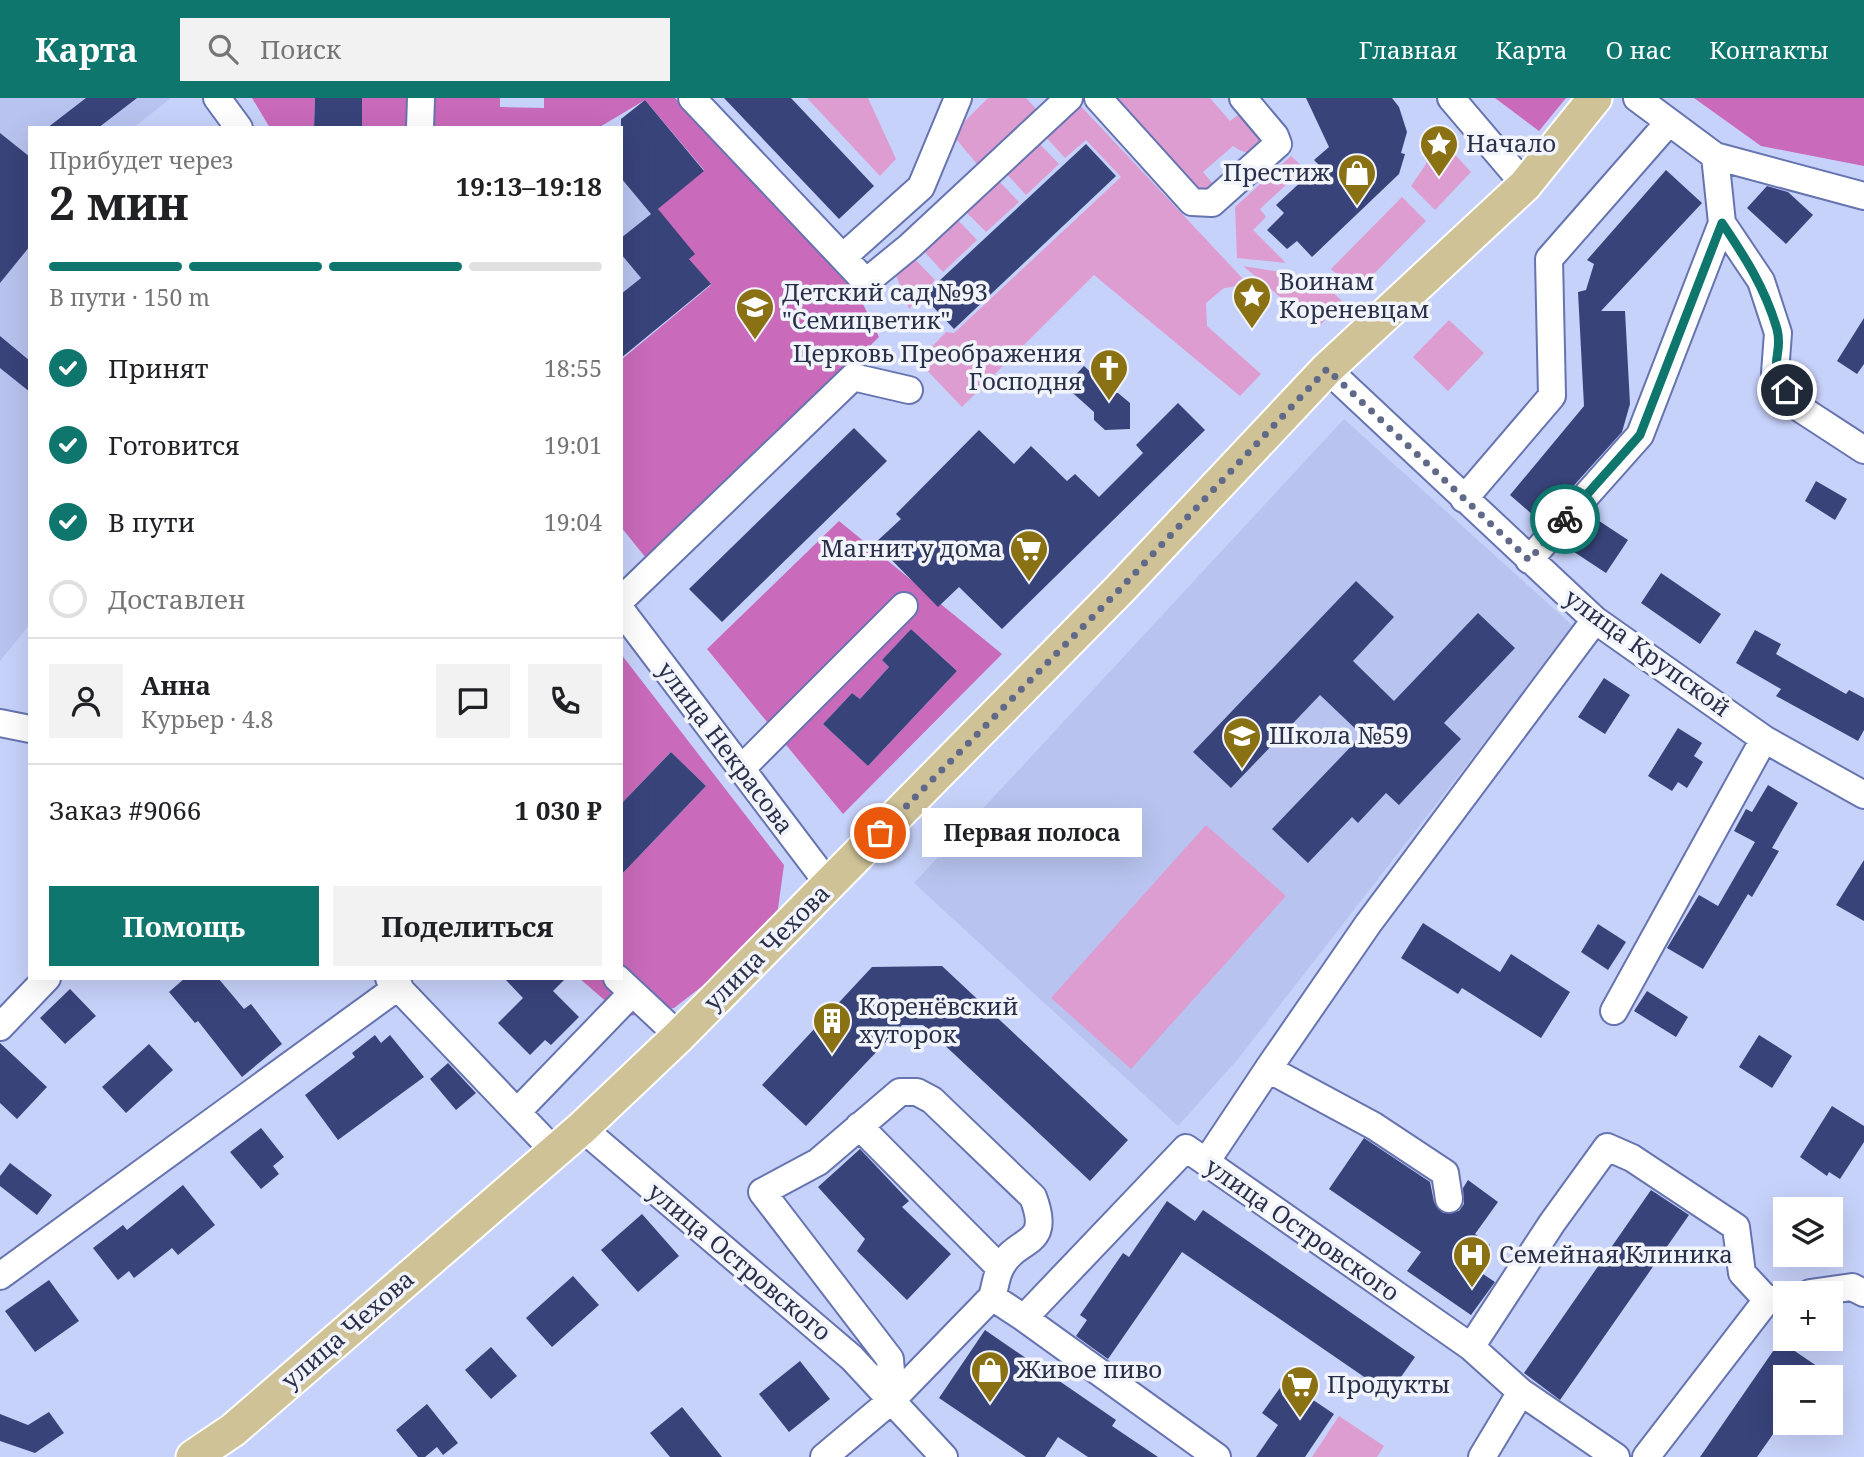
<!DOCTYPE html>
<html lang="ru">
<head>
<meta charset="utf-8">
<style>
  body { margin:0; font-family:"Noto Serif",serif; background:#f2f2f2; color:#202124; height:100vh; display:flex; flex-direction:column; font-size:26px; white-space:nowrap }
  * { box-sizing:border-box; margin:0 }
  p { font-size:23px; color:#757577 }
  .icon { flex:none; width:38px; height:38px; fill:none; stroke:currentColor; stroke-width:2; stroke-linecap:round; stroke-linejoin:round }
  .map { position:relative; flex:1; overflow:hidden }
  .sheet { position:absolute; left:28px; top:28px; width:595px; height:854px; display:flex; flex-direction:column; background:#fff; border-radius:0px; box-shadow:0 7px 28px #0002 }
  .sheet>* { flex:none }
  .controls { position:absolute; left:1773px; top:1099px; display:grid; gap:14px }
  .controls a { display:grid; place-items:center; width:70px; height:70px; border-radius:0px; background:#fff; box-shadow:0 7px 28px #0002; font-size:35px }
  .pin { position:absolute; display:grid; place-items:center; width:60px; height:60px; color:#fff; margin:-30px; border:4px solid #fff; border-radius:50%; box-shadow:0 2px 7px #0007 }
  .courier { position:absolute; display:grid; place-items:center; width:70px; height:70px; margin:-35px; border:5px solid #0f766e; border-radius:50%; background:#fff; color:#222; box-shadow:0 2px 9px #0007 }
  .bubble { position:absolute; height:49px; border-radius:0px; background:#fff; box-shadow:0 7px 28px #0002; font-size:23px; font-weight:700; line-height:49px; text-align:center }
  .summary em { font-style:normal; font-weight:700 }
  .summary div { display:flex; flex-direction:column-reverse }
  .summary { display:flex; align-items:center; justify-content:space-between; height:119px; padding:0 21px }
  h1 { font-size:46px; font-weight:700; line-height:52px }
  .bar { display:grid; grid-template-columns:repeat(4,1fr); gap:10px 7px; align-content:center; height:84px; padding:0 21px }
  .bar i { height:9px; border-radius:5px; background:#e0e0e0 }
  .bar .current { background:#0f766e }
  .bar p { grid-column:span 4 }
  .line { display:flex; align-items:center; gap:18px; padding:0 21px; border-top:2px solid #e0e0e0 }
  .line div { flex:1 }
  .round { display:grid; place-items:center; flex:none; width:74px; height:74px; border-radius:0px; background:#f2f2f2 }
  ol { padding:0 21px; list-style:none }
  li { display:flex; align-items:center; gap:21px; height:77px }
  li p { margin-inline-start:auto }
  li .icon { padding:7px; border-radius:50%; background:#0f766e; color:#fff; stroke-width:4 }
  li:last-child { color:#757577 }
  li i { width:38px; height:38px; border:4px solid #e0e0e0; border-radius:50% }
  .button { display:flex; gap:14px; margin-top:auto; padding:14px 21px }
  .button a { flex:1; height:80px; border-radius:0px; background:#0f766e; color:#fff; font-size:28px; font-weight:700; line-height:80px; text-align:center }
  .button a+a { background:#f2f2f2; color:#202124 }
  header { display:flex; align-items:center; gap:42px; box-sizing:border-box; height:98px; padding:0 35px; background:#0f766e; color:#fff }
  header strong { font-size:33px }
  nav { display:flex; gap:38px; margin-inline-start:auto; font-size:24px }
  .search { width:490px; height:63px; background:#f2f2f2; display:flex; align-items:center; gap:18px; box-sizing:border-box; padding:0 24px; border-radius:0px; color:#757577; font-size:26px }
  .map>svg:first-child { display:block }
  .built { fill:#b8c4ef }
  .green { fill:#dd9dd1 }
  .forest { fill:#c96aba; fill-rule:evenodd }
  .building { fill:#38437a }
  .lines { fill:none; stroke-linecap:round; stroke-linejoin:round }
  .minor-casing { stroke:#6674b0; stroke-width:30 }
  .major-casing { stroke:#fff; stroke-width:37 }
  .minor { stroke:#fff; stroke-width:26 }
  .major { stroke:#cfc297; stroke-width:33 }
  .done { stroke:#616988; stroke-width:7; stroke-dasharray:0 12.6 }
  .route { stroke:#0f766e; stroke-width:9 }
  .labels { text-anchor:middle; stroke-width:7; stroke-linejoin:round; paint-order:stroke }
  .poi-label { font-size:24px; fill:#2a304a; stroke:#f2f4fb; text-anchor:start }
  .street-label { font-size:24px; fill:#2a304a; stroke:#f2f4fb }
</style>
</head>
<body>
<header>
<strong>Карта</strong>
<div class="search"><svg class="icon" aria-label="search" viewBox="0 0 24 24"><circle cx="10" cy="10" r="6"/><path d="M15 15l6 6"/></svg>Поиск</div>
<nav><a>Главная</a><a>Карта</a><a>О нас</a><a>Контакты</a></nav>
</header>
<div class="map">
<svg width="1864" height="1359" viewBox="0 0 1864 1359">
  <rect width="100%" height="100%" fill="#c7d2fa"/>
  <path class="built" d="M0,0H171L133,30H30V526L0,563Z
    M621,80L651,116L621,140Z
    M621,156L641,180L621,196Z
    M1344,321L1574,529L1238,961L1178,1028L914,785Z"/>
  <path class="green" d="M807,0H868L896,61L880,78Z
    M988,0H1026L1041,16L981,71L952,36Z
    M1113,0H1210L1230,23L1243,13L1268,43C1254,55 1249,59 1233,48L1203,74L1213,86L1208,90L1197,91Z
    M1077,4L1245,183L1240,188L1224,190L1206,205L1207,228L1261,276L1240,298L1094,177L962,309L918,263L946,234L954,235L1121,79L1086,42L1065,60L1043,36Z
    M1434,34L1471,74L1435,112L1411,88L1426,66Z
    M1036,42L1059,66L1026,97L1004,73Z
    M1291,58L1304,70L1260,111L1266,119L1253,132L1286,165L1237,160L1235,109Z
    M996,80L1019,104L986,134L963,111Z
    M1402,99L1426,123L1356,194L1331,171Z
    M955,119L977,142L943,174L921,150Z
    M911,157L935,182L909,211L894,172Z
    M1243,168L1318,180L1343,204L1317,230Z
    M1449,222L1484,255L1448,293L1413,259Z
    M1206,727L1286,798L1131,971L1051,900Z
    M1339,1318L1384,1348L1377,1359H1312Z"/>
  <path class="forest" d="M252,0H315L314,30H270Z
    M362,0H500V9L544,10V0H675L859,198L879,239L650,465L621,429V262L711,187L689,161L658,111L704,72L645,2L598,30H362Z
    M1495,0H1566L1539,33Z
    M1694,0H1864V68L1761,48Z
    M839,423L1002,556L843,716L707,551ZM911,531L957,573L868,668L823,626L852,595L860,601L889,569L882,562Z
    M621,556L784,767L775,832L674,910L624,919L579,880H621V777L706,688L671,654L621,706Z"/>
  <path class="building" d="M86,0H137L98,30H47Z
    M315,0H362V30H314Z
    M724,0H791L874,88L839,121Z
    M1306,0H1392L1399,9L1407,34L1401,55L1405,56L1399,76L1312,159L1297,143L1287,151L1267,132L1284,115L1276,107L1319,67L1314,62L1329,49Z
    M645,2L704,73L658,111L695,156L689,161L711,186L621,260V196L641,180L621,156V140L651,116L621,80V21Z
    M0,35L30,59V148L0,185Z
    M1086,46L1116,78L954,231L923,198Z
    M1666,72L1702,105L1601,213H1625L1630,306L1622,334L1541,424L1510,397L1584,308L1578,194L1586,192L1594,166L1587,162Z
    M1767,88L1788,94L1813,117L1786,146L1747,110Z
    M1864,220V266L1857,276L1837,263Z
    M0,238L30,263V294L0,270Z
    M1084,268L1113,295H1118L1130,305V331L1105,332L1094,322V314L1065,288Z
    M1178,305L1205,332L1002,531L959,489L938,509L875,445L901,421L896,416L979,332L1014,366L1031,348L1067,383L1075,376L1099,399L1143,355L1136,347Z
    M854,330L887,363L722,524L689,491Z
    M1816,383L1847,401L1835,422L1805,403Z
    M1590,417L1628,442L1606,475L1568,450L1565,445Z
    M1661,475L1721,516L1700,546L1641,505Z
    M1356,483L1394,519L1353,563L1394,603L1478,515L1515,550L1444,625L1461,641L1399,707L1386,695L1358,725L1352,719L1308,765L1272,731L1362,637L1320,597L1231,690L1193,654Z
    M911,531L957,573L868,668L823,626L852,595L860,601L889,569L882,562Z
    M1755,532L1781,546L1776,556L1846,596L1849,592L1864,600V632L1858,643L1776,598L1781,591L1736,565Z
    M1604,580L1630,597L1605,636L1578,619Z
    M1678,630L1702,645L1694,658L1703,664L1687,690L1678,684L1672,693L1648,678Z
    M671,654L706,688L621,777V706Z
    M1768,687L1798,705L1772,750L1779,753L1752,799L1748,796L1703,871L1667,850L1699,797L1718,808L1755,744L1734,733L1746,711L1752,714Z
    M1864,762V823L1836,807Z
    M1423,825L1500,874L1511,856L1570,894L1541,940L1462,890L1458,896L1401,860Z
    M1598,826L1626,844L1608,872L1581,854Z
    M942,868L1128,1042L1090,1083L923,927H902L806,1028L762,987L872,869Z
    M185,880H218L244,911L251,906L282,946L242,979L198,923L195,925L169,894Z
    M504,880H566L553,893L579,919L551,947L545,942L530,957L498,925L523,900Z
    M70,891L96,918L65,946L40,920Z
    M1647,893L1688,919L1676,939L1634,913Z
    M375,937L381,945L390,937L424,979L338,1042L305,997L355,959L352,955Z
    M1759,937L1792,958L1772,990L1739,969Z
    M0,945L47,989L17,1021L0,1005Z
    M149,946L173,972L126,1015L102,989Z
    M448,965L476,995L456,1012L430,981Z
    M1832,1008L1864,1028V1044L1840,1081L1829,1074L1827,1078L1800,1059Z
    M261,1030L284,1059L273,1068L279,1076L261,1091L230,1054Z
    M1364,1040L1430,1084L1434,1104L1443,1115L1459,1113L1464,1106L1463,1090L1468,1082L1498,1104L1475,1136L1490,1147L1474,1170L1495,1184L1471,1217L1407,1173L1421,1154L1329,1091Z
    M860,1051L909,1103L902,1109L951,1156L907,1202L857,1153L865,1141L818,1089Z
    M10,1065L52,1097L37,1117L0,1088V1078Z
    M183,1087L215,1127L178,1157L172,1150L134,1180L129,1173L118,1182L93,1150L123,1127L127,1132Z
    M1651,1092L1689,1117L1560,1302L1524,1275Z
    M1167,1103L1195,1123L1203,1112L1415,1259L1389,1296L1182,1154L1108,1261L1076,1238L1087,1222L1080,1217L1123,1155L1129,1159Z
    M642,1116L679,1158L638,1194L601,1152Z
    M573,1178L599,1207L552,1249L526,1220Z
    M49,1182L79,1223L35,1254L5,1213Z
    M985,1232L1116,1322L1112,1328L1158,1359H1088L1058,1339L1045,1359H1026L939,1300Z
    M1780,1243L1833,1279H1785V1319L1757,1359H1700Z
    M491,1249L517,1278L491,1301L465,1272Z
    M800,1263L830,1301L789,1334L759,1296Z
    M1285,1283L1334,1316L1305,1359H1256L1278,1327L1262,1315Z
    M427,1306L458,1345L443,1357L437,1349L425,1359H418L396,1332Z
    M682,1309L722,1359H670L650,1335Z
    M49,1314L64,1335L35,1355L0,1343V1316L28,1327Z"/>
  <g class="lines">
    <defs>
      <path id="minor" d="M217,0L239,30
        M692,0L866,184L910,148L1069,0
        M1098,0L1192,104L1212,105L1278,46L1275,38L1243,0
        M1451,0L1525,87
        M1637,0L1715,58L1864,98
        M420,30L421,0
        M1715,58L1722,125L1761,183L1778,235L1775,275L1798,309L1864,352
        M843,159L921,89L958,0
        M1327,271L1595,522L1764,641L1864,697
        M1464,401L1552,298L1549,161L1669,24
        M1529,462L1640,337L1722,125
        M621,502L853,279L909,292
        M621,512L830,788
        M0,625L30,631
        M741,671L904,508
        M389,880L555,1054
        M617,880L679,938
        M1614,913L1764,641
        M0,929L47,880
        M1268,971L1368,826L1595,522
        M518,1013L632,895
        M859,1028L1000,1170
        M582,1030L852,1260L944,1359
        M1206,1064L1268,971L1374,1028L1445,1075L1449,1101
        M0,1178L399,888
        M1810,1195L1852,1189L1864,1195
        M1024,1220L1217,1359
        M1471,1249L1552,1125L1607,1049L1632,1060L1736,1129L1742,1175L1767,1202L1785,1199
        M1521,1294L1616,1359
        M893,1301L890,1261L762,1094L818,1064L900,994H917L932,1002L1033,1099C1053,1151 1016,1137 1000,1171C996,1179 995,1190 992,1199
        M824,1359L893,1301L992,1199L1024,1220L1186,1050L1471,1249L1521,1294L1482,1359
        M1646,1359L1767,1202"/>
      <path id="major" d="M193,1359L233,1332L582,1030L679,938L1120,491L1327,271L1525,87L1595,0"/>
    </defs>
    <use href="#minor" class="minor-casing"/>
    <use href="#major" class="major-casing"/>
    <use href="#minor" class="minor"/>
    <use href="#major" class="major"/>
  </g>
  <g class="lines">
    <path class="done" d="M880,735L1120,491L1327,271L1529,462L1565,421"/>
    <path class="route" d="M1565,421L1640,337L1722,125C1745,159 1765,190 1777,231C1784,258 1766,262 1787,292"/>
  </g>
  <defs>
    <symbol id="sight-pin" viewBox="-11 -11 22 30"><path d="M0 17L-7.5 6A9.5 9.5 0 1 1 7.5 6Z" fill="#8a7214" stroke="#f2f4fb"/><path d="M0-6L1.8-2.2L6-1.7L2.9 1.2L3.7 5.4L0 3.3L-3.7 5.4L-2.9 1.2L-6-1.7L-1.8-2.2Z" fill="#fff"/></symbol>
    <symbol id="shop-pin" viewBox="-11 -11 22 30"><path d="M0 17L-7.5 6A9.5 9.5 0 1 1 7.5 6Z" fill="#8a7214" stroke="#f2f4fb"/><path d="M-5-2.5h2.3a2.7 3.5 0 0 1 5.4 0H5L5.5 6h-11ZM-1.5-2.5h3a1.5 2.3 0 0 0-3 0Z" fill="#fff"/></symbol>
    <symbol id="school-pin" viewBox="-11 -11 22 30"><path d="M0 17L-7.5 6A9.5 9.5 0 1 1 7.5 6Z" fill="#8a7214" stroke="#f2f4fb"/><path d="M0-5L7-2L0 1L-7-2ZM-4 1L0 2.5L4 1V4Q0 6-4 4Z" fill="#fff"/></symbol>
    <symbol id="church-pin" viewBox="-11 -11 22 30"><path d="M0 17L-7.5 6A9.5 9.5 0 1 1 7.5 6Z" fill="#8a7214" stroke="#f2f4fb"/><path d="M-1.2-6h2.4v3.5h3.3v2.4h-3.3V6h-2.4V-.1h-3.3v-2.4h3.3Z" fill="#fff"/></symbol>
    <symbol id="supermarket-pin" viewBox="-11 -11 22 30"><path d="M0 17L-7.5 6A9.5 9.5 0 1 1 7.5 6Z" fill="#8a7214" stroke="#f2f4fb"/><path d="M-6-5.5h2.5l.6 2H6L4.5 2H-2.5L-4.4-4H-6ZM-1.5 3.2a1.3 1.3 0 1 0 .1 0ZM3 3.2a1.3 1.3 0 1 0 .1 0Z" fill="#fff"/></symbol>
    <symbol id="building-pin" viewBox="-11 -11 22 30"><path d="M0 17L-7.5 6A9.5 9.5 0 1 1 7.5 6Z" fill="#8a7214" stroke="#f2f4fb"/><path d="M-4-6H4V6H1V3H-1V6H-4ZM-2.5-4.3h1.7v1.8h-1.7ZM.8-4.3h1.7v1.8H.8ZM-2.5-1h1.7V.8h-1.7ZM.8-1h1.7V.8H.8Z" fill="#fff"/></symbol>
    <symbol id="hospital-pin" viewBox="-11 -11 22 30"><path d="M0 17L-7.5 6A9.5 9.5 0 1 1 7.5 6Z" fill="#8a7214" stroke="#f2f4fb"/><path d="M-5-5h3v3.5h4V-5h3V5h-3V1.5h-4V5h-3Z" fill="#fff"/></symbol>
  </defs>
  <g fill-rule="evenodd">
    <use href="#sight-pin" x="1417" y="24" width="44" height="60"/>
    <use href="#shop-pin" x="1335" y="53" width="44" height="60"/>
    <use href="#sight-pin" x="1230" y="176" width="44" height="60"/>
    <use href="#school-pin" x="733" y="187" width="44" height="60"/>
    <use href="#church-pin" x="1087" y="248" width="44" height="60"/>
    <use href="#supermarket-pin" x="1007" y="429" width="44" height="60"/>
    <use href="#school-pin" x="1220" y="616" width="44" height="60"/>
    <use href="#building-pin" x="810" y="901" width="44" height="60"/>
    <use href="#hospital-pin" x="1450" y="1135" width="44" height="60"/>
    <use href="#shop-pin" x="968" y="1250" width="44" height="60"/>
    <use href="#supermarket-pin" x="1278" y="1265" width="44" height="60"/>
  </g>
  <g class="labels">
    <g class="poi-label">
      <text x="1466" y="54">Начало</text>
      <text x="1330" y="83" text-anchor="end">Престиж</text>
      <text x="1279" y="192">Воинам<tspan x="1279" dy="28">Кореневцам</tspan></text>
      <text x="782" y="203">Детский сад №93<tspan x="782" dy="28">"Семицветик"</tspan></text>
      <text x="1082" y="264" text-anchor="end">Церковь Преображения<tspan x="1082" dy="28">Господня</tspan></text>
      <text x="1002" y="459" text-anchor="end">Магнит у дома</text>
      <text x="1269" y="646">Школа №59</text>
      <text x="859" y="917">Коренёвский<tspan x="859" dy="28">хуторок</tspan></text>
      <text x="1499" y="1165">Семейная Клиника</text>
      <text x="1017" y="1280">Живое пиво</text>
      <text x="1327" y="1295">Продукты</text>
    </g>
    <g class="street-label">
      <text transform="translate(1647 555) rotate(36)" y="8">улица Крупской</text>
      <text transform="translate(725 650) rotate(53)" y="8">улица Некрасова</text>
      <text transform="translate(767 850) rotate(-45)" y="8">улица Чехова</text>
      <text transform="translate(1302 1132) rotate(35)" y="8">улица Островского</text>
      <text transform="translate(739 1164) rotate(40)" y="8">улица Островского</text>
      <text transform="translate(348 1232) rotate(-41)" y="8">улица Чехова</text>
    </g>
  </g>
</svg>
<div class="controls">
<a><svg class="icon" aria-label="layers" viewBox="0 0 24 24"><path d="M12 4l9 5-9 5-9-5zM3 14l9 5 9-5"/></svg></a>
<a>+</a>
<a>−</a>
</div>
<div class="pin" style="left:880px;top:735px;background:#ea580c"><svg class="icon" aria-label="bag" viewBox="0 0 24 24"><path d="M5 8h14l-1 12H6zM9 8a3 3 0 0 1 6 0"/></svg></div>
<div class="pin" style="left:1787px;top:292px;background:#1f2937"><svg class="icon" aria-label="home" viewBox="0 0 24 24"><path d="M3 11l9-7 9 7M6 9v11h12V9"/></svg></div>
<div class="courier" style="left:1565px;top:421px"><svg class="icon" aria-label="bike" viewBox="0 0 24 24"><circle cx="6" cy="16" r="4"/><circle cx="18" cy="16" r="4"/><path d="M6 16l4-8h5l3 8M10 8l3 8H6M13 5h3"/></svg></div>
<div class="bubble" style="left:922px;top:710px;width:220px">Первая полоса</div>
<section class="sheet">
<div class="summary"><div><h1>2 мин</h1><p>Прибудет через</p></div><em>19:13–19:18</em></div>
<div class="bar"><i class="current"></i><i class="current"></i><i class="current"></i><i></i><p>В пути · 150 m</p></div>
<ol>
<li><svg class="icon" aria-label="check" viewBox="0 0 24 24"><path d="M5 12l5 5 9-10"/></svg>Принят<p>18:55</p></li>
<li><svg class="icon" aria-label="check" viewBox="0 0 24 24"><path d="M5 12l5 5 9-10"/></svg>Готовится<p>19:01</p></li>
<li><svg class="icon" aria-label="check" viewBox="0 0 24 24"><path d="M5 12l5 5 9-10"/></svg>В пути<p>19:04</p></li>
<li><i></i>Доставлен</li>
</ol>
<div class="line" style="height:126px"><a class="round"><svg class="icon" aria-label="person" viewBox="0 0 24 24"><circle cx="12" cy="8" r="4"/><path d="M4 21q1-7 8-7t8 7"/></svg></a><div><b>Анна</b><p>Курьер · 4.8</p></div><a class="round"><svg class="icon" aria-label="chat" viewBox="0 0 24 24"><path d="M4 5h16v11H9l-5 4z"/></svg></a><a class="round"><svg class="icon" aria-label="phone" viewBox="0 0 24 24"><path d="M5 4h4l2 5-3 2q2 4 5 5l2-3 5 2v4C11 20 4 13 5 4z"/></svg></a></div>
<div class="line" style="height:91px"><div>Заказ #9066</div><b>1 030 ₽</b></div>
<div class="button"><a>Помощь</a><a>Поделиться</a></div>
</section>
</div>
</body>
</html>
